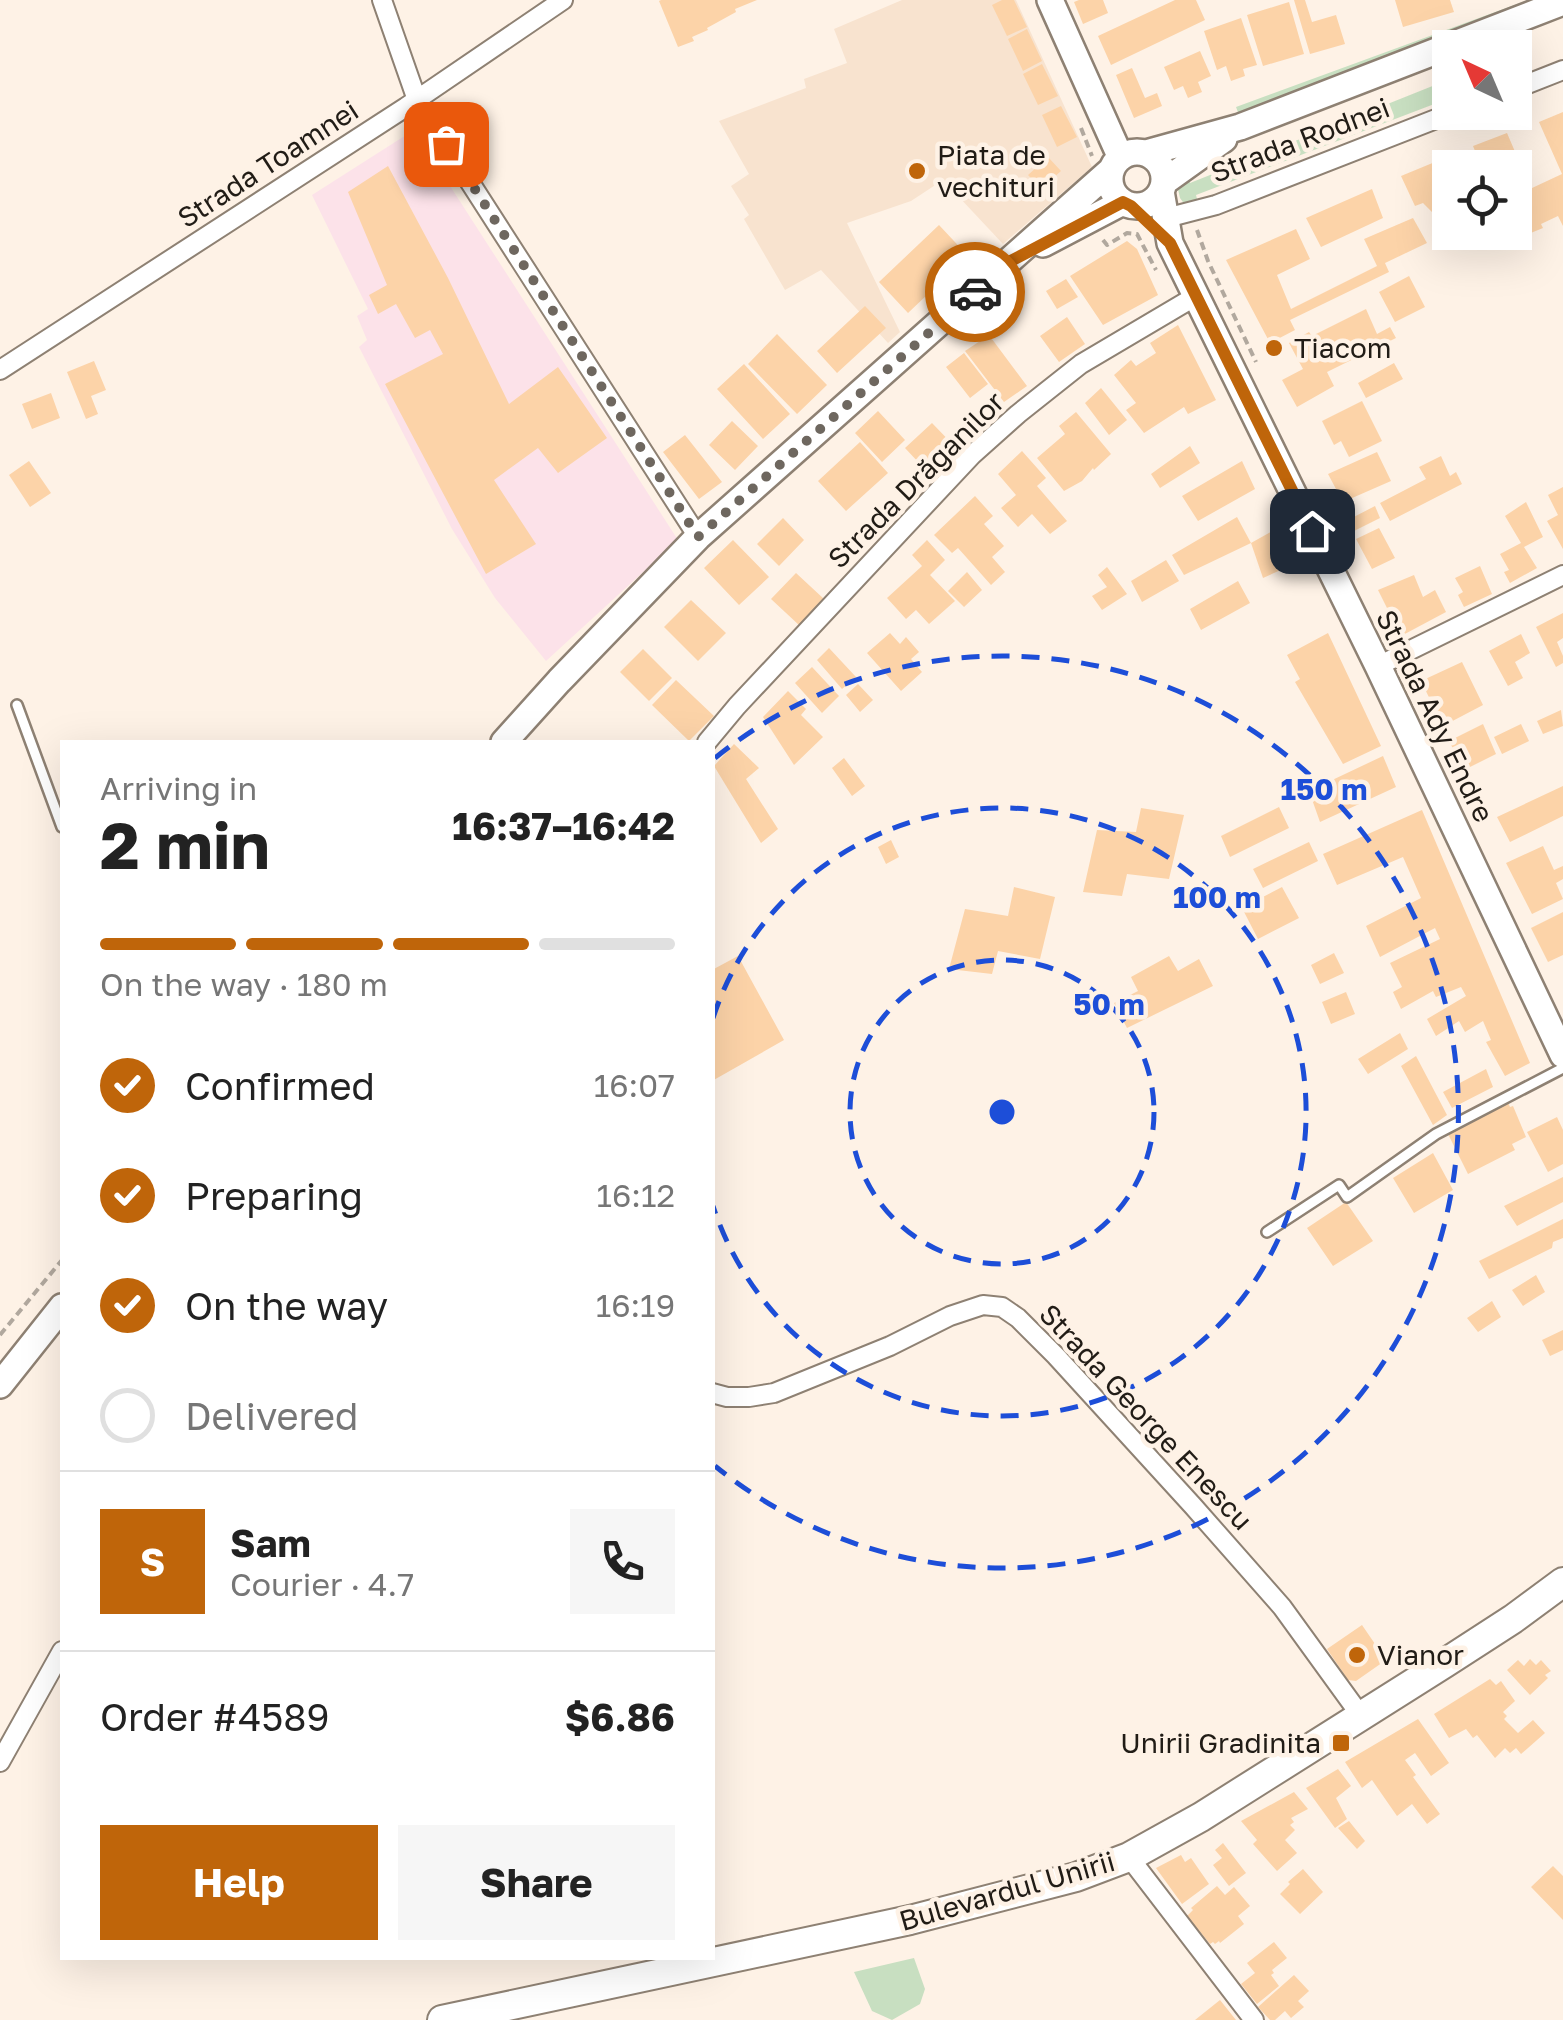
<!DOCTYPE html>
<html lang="en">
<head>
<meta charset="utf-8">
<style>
  body { margin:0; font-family:"Golos Text",sans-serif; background:#f6f6f6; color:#222; height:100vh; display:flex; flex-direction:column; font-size:38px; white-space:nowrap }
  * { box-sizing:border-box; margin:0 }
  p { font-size:32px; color:#767676 }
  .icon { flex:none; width:55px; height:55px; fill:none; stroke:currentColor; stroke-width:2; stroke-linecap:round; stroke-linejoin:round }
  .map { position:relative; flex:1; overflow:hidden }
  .sheet { position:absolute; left:60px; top:740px; width:655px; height:1220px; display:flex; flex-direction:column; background:#fff; border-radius:0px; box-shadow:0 10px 40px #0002 }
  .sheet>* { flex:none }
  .needle { width:65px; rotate:316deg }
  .tools { position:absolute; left:1432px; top:30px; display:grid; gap:20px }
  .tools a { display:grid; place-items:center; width:100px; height:100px; border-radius:0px; background:#fff; box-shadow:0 10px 40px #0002; font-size:50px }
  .pin { position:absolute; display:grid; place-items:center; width:85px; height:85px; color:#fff; margin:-42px; border-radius:20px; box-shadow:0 5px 15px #0006 }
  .courier { position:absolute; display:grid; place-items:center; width:100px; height:100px; margin:-50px; border:8px solid #bf650a; border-radius:50%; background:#fff; color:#222; box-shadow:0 2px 12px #0007 }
  .overview em { font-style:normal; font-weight:700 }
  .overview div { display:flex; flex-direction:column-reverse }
  .overview { display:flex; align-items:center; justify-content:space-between; height:170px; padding:0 40px }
  h1 { font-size:65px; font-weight:700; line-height:75px }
  .bar { display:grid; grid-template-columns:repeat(4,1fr); gap:15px 10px; align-content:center; height:120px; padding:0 40px }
  .bar i { height:12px; border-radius:8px; background:#e0e0e0 }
  .bar .selected { background:#bf650a }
  .bar p { grid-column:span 4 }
  .line { display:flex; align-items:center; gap:25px; padding:0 40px; border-top:2px solid #e0e0e0 }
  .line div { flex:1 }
  .round { display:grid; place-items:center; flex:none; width:105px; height:105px; border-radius:0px; background:#f6f6f6 }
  ol { padding:0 40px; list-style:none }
  li { display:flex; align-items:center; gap:30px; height:110px }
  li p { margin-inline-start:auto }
  li .icon { padding:10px; border-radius:50%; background:#bf650a; color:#fff; stroke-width:4 }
  li:last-child { color:#767676 }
  li i { width:55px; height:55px; border:5px solid #e0e0e0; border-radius:50% }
  .cta { display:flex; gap:20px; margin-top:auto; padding:20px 40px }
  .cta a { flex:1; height:115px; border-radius:0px; background:#bf650a; color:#fff; font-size:40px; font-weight:700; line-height:115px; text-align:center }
  .cta a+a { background:#f6f6f6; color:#222 }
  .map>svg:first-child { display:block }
  .built { fill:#f8e3cf }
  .industrial { fill:#fce2e9 }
  .green { fill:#c8dfc1 }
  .building { fill:#fcd3a8 }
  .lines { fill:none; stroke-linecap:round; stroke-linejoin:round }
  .service-casing { stroke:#8e8173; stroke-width:14 }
  .minor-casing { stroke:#8e8173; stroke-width:22 }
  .secondary-casing { stroke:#8e8173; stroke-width:30 }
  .primary-casing { stroke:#8e8173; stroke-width:32 }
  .path { stroke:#b1a89e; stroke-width:4; stroke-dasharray:8 5; stroke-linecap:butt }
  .service { stroke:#fff; stroke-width:9 }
  .minor { stroke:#fff; stroke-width:18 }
  .secondary { stroke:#fff; stroke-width:25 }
  .primary { stroke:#fff; stroke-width:28 }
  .done { stroke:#6e675f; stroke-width:10; stroke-dasharray:0 18 }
  .route { stroke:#bf650a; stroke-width:12 }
  .ring { fill:none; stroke:#1d4ed8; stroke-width:5; stroke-dasharray:18 12 }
  .poi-dot { fill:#bf650a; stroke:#fef2e6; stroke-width:4 }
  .labels { text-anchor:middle; stroke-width:9; stroke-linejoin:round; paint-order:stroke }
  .street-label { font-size:28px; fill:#211c16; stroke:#fef2e6 }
  .poi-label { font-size:28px; fill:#211c16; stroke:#fef2e6; text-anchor:start }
  .centre { fill:#1d4ed8; stroke:#fef2e6; stroke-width:5 }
  .ring-label { font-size:30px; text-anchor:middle; font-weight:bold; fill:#1d4ed8; stroke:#fef2e6; stroke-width:9; stroke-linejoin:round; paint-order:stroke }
</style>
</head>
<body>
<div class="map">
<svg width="1563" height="2020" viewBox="0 0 1563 2020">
  <rect width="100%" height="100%" fill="#fef2e6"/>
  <path class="built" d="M902,0H1016L1092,167L1003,244L943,180L911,201L847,223L900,332L888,343L821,270L785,290L744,219L749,215L731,186L749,174L719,121L806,88L804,79L847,63L834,29Z"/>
  <path class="industrial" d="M414,130L678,540L546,661L495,598L452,529L359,347L367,340L357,316L368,309L312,195Z"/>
  <path class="green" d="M1528,0H1556L1242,123L1236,107Z
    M1450,79V98L1196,195L1198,203L1185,205L1180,198L1177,185L1188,172L1190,183Z
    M914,1958L925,1989L920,2004L892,2020L872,2011L854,1972Z"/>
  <path class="building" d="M661,0H757L735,9L736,12L707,28L708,30L692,37L694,41L678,47L659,1Z
    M1002,0H1014L1027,27L1007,36L992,5Z
    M1079,0H1103L1108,13L1083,24L1074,2Z
    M1175,0H1196L1205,20L1111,65L1098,36Z
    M1294,0H1305L1312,22L1336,15L1345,44L1310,54Z
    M1395,0H1450L1454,12L1403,27Z
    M1289,2L1304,54L1263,66L1247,15Z
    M1241,18L1257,65L1243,69L1245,76L1231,81L1226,66L1217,70L1204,31Z
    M1027,29L1042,61L1023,71L1008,39Z
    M1200,51L1211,76L1198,82L1202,92L1188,98L1183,86L1174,90L1164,67Z
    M1042,64L1058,96L1038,105L1023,74Z
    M1132,68L1145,98L1157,93L1162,106L1134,118L1116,75Z
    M1061,106L1077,137L1057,147L1042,115Z
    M1563,112V226L1558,216L1541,224L1543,228L1511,241L1508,232H1515V196L1562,174L1539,122Z
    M1507,133L1519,161L1505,168H1482L1473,146Z
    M1464,150L1471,168H1450V232H1467L1470,242L1454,249L1437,217L1423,203L1415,206L1401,176Z
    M1048,157L1061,171L1041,189L1028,175Z
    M388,166L448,278L509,404L558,367L607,438L558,473L538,448L494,480L536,544L486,574L385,384L443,354L430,330L415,338L396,304L378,314L369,295L387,285L348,192Z
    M1372,189L1383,218L1321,247L1306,218Z
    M1413,218L1427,243L1385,263L1389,272L1290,320L1295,330L1270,343L1226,260L1296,229L1310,259L1277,275L1291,309L1377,266L1364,239Z
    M939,225L968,256L908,313L879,282Z
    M1127,241L1137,249L1158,295L1103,325L1070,276Z
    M1409,276L1425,307L1395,322L1379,292Z
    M1066,279L1078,297L1057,309L1046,291Z
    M865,306L886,328L837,373L817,351Z
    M1366,309L1377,334L1390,327L1396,338L1327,372L1334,386L1297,407L1282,380L1303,369L1289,343L1309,332L1312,336Z
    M1067,317L1085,344L1059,362L1040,336Z
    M1178,325L1216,400L1188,414L1184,407L1144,433L1126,410L1136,403L1114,375L1131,360L1136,366L1156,353L1150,343Z
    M777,334L827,385L797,414L748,364Z
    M989,335L1027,386L1004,402L965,351Z
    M964,353L988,384L970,398L946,367Z
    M94,361L106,390L91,396L98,414L86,419L67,372Z
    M1394,363L1403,379L1366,398L1358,383Z
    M744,364L790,414L763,439L717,389Z
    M1101,388L1127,420L1109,435L1085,403Z
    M51,393L60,418L32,429L22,404Z
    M1362,401L1382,441L1349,457L1341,441L1334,445L1322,421Z
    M878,411L905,440L882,462L855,433Z
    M1076,412L1111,454L1094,470L1093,468L1082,481L1064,491L1037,458L1065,434L1059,426Z
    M732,421L758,446L735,470L709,445Z
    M932,423L961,453L934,479L905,448Z
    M685,435L722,482L699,499L663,452Z
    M860,442L888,473L846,511L818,481Z
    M1190,446L1200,463L1160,488L1151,474Z
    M1022,451L1046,478L1037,486L1067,521L1050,534L1032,514L1018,527L1001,508L1016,495L998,474Z
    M1377,452L1391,481L1343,502L1328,474Z
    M1441,456L1450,476L1456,472L1462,484L1390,521L1380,503L1426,479L1419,467Z
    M29,461L51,493L30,507L9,475Z
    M1242,461L1255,489L1198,521L1182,496Z
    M1563,487V549L1547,521L1558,515L1548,495Z
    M975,496L993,516L984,524L1004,546L992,557L1005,572L991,585L958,548L952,553L934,535Z
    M1526,502L1543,537L1524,547L1537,568L1510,583L1504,572L1509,570L1500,554L1521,543L1505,516Z
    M1375,506L1380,518L1354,531L1348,520Z
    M1237,517L1251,543L1274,530L1292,565L1263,578L1251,543L1184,575L1172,555Z
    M783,518L804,540L779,566L757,544Z
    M1379,528L1395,558L1372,569L1356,539Z
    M733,540L769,577L739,605L704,568Z
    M927,540L945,560L930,575L955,601L929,624L916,610L906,619L887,598L922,566L912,555Z
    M1166,560L1179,581L1142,602L1131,581Z
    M1480,566L1492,594L1464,607L1458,595L1463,592L1455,578Z
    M1107,567L1127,594L1102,610L1092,596L1107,587L1098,575Z
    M967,572L982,590L964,607L948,591Z
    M796,573L824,599L800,626L771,599Z
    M1414,575L1423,597L1435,590L1446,612L1401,636L1378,590Z
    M1238,581L1250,603L1201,630L1190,609Z
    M691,600L726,633L698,661L664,627Z
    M1563,613V638L1557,642L1563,656V663L1556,667L1536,627Z
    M890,633L900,644L906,637L919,652L911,659L922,672L901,691L867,653Z
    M1328,633L1381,746L1343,764L1295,682L1300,679L1287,655Z
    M1521,634L1530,653L1515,662L1523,678L1508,686L1489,651Z
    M829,648L856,677L842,689L817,660Z
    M643,649L672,678L649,701L620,672Z
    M1462,662L1483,705L1443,726L1421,681Z
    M812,667L839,696L822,713L795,683Z
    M676,680L714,716L689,741L652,705Z
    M858,684L873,700L860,712L846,695Z
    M788,691L806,709L801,715L823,737L794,765L763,717Z
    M1561,710L1563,726L1543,734L1537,721Z
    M1483,724L1496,754L1464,770L1449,741Z
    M1521,724L1529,741L1502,754L1494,737Z
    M734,744L759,768L746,779L778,829L761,843L714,766Z
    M1383,756L1396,787L1320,822L1309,791Z
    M844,758L865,786L852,796L832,768Z
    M1563,786V816L1510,842L1497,817Z
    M1279,807L1289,828L1230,857L1221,836Z
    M1141,808L1184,815L1169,879L1127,874L1122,896L1083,892L1097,830L1136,832Z
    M1422,810L1530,1063L1505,1076L1486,1042L1491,1040L1483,1021L1465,1032L1459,1021L1436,1036L1427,1019L1466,996L1461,987L1436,997L1433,991L1401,1009L1393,992L1402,987L1390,963L1440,939L1435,928L1380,957L1366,926L1421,898L1403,857L1337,885L1323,854Z
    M891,840L899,857L886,864L878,847Z
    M1309,842L1318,861L1263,888L1253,869Z
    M1543,846L1554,870L1563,866V879L1556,883L1563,899L1532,914L1506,863Z
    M1014,887L1055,897L1040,959L998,951L992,974L949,969L965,909L1008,916Z
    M1282,887L1299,918L1258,939L1242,908Z
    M1563,912V955L1548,962L1531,928Z
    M1334,953L1344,973L1320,984L1311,965Z
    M738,956L784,1040L712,1081V970Z
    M1169,956L1178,971L1199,959L1213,986L1127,1028L1114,1003L1138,991L1131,977Z
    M1346,992L1355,1014L1331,1024L1322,1002Z
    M1400,1033L1408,1049L1368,1074L1358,1059Z
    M1416,1056L1447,1115L1433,1125L1401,1066Z
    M1486,1069L1493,1087L1452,1108L1443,1092Z
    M1507,1100L1510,1107L1513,1106L1526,1137L1512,1144L1515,1150L1468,1174L1446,1130Z
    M1557,1117L1563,1130V1164L1548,1172L1527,1132Z
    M1433,1153L1453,1190L1414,1213L1393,1178Z
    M1563,1177V1202L1517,1226L1504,1206Z
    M1346,1202L1373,1241L1333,1266L1307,1228Z
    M1563,1219V1238L1553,1242L1552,1248L1489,1279L1479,1261Z
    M1536,1275L1545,1292L1523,1306L1512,1290Z
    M1492,1301L1501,1317L1478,1332L1467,1318Z
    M1563,1330V1350L1550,1356L1542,1340Z
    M1362,1625L1386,1660L1356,1681L1348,1680L1327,1649Z
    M1530,1659L1536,1665L1541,1660L1551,1671L1545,1675L1548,1678L1530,1695L1507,1670L1518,1660L1524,1666Z
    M1490,1679L1496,1685L1501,1681L1515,1701L1503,1712L1507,1716L1504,1719L1518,1733L1533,1720L1545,1733L1521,1754L1516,1748L1510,1753L1505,1748L1495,1758L1477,1735L1473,1738L1466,1729L1449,1738L1434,1714Z
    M1418,1719L1449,1763L1431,1776L1415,1753L1405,1760L1416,1775L1413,1777L1440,1814L1427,1824L1412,1804L1397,1816L1372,1780L1362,1788L1345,1762Z
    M1338,1769L1351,1786L1336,1798L1347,1819L1335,1828L1306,1788Z
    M1294,1792L1308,1809L1291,1818L1294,1822L1290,1825L1295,1830L1285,1840L1297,1853L1277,1871L1253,1844L1257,1840L1241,1821Z
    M1349,1821L1365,1841L1357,1849L1338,1828Z
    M1223,1843L1246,1873L1229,1886L1213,1865L1222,1858L1215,1850Z
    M1181,1855L1185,1862L1191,1858L1209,1884L1182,1904L1156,1868Z
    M1553,1866L1563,1876V1920L1531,1887Z
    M1303,1869L1323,1892L1300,1914L1280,1894L1290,1884L1288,1882Z
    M1217,1886L1225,1895L1234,1887L1250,1906L1238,1916L1244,1924L1220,1943L1219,1941L1215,1944L1213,1942L1210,1944L1187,1916L1193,1910L1191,1908Z
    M1274,1942L1287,1958L1272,1970L1274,1973L1271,1975L1279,1986L1257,2004L1241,1984L1255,1973L1247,1963Z
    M1294,1975L1309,1991L1298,2001L1304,2007L1291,2018L1285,2011L1275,2020H1270L1258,2007Z
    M1220,2000L1236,2020H1195Z"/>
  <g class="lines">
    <defs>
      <path id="service" d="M17,705L62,827
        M1267,1232L1339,1185L1347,1197L1436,1134L1563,1068"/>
      <path id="minor" d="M382,0L417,100L698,537
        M1515,89L1563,70
        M1166,218L1216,205L1454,112
        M0,370L406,107L563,0
        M1378,666L1563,575
        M707,742L737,706L972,455L1018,414L1081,364L1196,296
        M712,1393L727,1397H749L774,1393L890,1346L950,1316L983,1305L1002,1307L1018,1318L1056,1356L1193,1506L1282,1607L1361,1716
        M0,1762L62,1651
        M1129,1857L1254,2020"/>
      <path id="secondary" d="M1050,0L1120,156
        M1110 179a27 27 0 1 1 54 0a27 27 0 1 1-54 0Z
        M1146,153L1240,127L1563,2
        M1164,182L1224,139
        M1161,191L1170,243L1378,666L1563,1055
        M1043,244L1123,202
        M504,742L559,681L698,537L1110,171
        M0,1385L62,1307"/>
      <path id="primary" d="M442,2020L910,1920L1076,1877L1129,1857L1201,1817L1445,1663L1513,1619L1563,1582"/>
    </defs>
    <use href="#service" class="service-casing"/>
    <use href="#minor" class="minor-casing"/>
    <use href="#secondary" class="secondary-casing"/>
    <use href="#primary" class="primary-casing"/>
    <path class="path" d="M1081,128L1092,156
      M1197,230L1208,261L1256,362
      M1103,240L1107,245L1127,233L1137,234L1156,270
      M0,1335L62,1260"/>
    <use href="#service" class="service"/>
    <use href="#minor" class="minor"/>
    <use href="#secondary" class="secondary"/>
    <use href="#primary" class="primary"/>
  </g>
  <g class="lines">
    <path class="done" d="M446,144L698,537L975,292"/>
    <path class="route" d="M975,292L1007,263L1123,202L1131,206L1170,243L1312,531"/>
  </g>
  <g class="ring">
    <circle cx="1002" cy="1112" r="152"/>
    <path d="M713 1018A304 304 0 1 1 713 1206"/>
    <path d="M715 758A456 456 0 1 1 715 1466"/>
  </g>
  <g class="poi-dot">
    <circle cx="917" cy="171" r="10"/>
    <circle cx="1274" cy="348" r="10"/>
    <circle cx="1357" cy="1655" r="10"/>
    <rect x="1331" y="1733" width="20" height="20" rx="5"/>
  </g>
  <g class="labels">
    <g class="street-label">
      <text transform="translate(1300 140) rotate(-21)" y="10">Strada Rodnei</text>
      <text transform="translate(268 164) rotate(-33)" y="10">Strada Toamnei</text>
      <text transform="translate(916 480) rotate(-45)" y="10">Strada Drăganilor</text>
      <text transform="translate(1435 716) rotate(64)" y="10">Strada Ady Endre</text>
      <text transform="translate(1146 1417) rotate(47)" y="10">Strada George Enescu</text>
      <text transform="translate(1007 1891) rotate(-16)" y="10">Bulevardul Unirii</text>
    </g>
    <g class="poi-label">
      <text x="937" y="165">Piata de<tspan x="937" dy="32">vechituri</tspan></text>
      <text x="1294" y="358">Tiacom</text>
      <text x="1377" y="1665">Vianor</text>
      <text x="1321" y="1753" text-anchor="end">Unirii Gradinita</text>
    </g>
  </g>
  <circle cx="1002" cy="1112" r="15" class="centre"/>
  <g class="ring-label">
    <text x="1324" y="800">150 m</text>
    <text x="1217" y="908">100 m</text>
    <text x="1109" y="1015">50 m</text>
  </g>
</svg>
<div class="tools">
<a><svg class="needle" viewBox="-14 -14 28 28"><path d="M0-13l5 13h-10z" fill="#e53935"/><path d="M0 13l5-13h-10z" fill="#767676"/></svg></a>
<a><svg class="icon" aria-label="locate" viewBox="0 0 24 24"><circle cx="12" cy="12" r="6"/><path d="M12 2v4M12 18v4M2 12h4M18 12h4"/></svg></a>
</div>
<div class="pin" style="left:446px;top:144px;background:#ea580c"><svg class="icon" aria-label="bag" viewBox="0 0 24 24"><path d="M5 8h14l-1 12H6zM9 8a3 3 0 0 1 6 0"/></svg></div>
<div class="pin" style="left:1312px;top:531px;background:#1f2937"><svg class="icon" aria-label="home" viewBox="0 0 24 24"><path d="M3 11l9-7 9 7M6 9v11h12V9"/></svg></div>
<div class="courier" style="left:975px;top:292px"><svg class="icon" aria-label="car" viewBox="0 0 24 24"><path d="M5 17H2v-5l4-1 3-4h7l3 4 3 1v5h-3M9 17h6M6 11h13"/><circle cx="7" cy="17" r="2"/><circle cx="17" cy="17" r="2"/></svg></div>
<section class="sheet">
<div class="overview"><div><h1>2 min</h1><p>Arriving in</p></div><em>16:37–16:42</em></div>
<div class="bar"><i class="selected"></i><i class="selected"></i><i class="selected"></i><i></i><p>On the way · 180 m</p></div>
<ol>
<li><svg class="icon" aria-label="check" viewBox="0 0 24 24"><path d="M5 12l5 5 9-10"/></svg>Confirmed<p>16:07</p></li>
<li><svg class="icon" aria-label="check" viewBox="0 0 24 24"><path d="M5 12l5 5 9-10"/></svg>Preparing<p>16:12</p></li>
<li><svg class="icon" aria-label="check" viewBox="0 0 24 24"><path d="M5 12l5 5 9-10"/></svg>On the way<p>16:19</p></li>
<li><i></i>Delivered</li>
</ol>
<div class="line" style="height:180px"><b class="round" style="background:#bf650a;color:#fff">S</b><div><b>Sam</b><p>Courier · 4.7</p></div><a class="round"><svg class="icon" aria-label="phone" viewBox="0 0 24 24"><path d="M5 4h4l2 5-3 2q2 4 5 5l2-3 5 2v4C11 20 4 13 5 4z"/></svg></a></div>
<div class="line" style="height:130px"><div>Order #4589</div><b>$6.86</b></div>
<div class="cta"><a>Help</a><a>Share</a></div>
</section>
</div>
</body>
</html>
